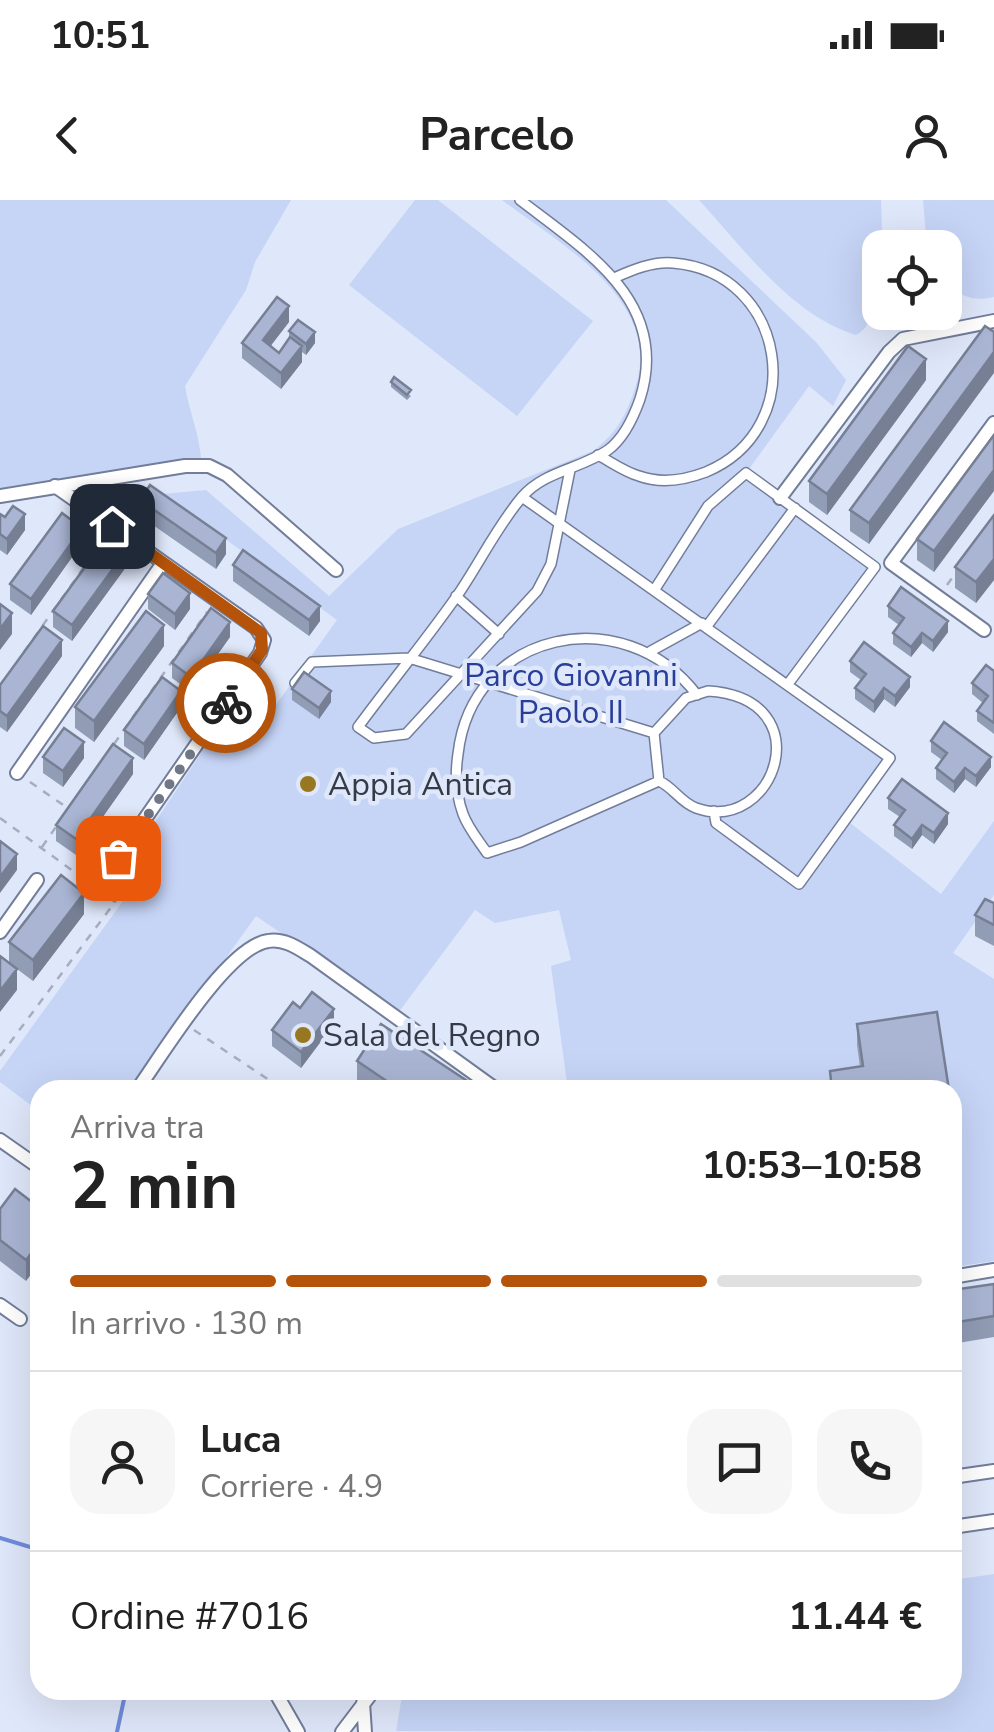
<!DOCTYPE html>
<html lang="it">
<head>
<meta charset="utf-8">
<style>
  body { margin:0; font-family:"Nunito Sans",sans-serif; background:#f6f6f6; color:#222; height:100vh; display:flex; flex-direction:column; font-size:38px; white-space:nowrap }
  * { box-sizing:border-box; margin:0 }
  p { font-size:32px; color:#767676 }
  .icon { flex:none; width:55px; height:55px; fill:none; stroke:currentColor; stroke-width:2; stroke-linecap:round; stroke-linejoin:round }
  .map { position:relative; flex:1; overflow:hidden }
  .details { position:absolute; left:30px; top:880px; width:932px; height:620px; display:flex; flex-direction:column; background:#fff; border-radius:30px; box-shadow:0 10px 40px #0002 }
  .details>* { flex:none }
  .controls { position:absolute; left:862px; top:30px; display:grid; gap:20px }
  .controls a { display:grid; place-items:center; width:100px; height:100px; border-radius:20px; background:#fff; box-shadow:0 10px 40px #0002; font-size:50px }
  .pin { position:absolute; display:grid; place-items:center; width:85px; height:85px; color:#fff; margin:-42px; border-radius:20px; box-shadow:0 5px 15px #0006 }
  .courier { position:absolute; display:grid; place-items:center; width:100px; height:100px; margin:-50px; border:8px solid #b45309; border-radius:50%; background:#fff; color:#222; box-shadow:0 2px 12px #0007 }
  .overview em { font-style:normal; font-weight:700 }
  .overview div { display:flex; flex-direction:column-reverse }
  .overview { display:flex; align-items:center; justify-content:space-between; height:170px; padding:0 40px }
  h1 { font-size:65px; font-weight:700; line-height:75px }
  .bar { display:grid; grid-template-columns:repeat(4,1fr); gap:15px 10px; align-content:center; height:120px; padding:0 40px }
  .bar i { height:12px; border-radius:8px; background:#e0e0e0 }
  .bar .current { background:#b45309 }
  .bar p { grid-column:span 4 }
  .line { display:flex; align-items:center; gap:25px; padding:0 40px; border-top:2px solid #e0e0e0 }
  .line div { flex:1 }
  .round { display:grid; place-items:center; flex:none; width:105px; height:105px; border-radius:30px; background:#f6f6f6 }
  .status { display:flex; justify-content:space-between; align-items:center; height:70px; padding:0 50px; background:#fff; direction:ltr }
  .status svg { height:28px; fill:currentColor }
  header { display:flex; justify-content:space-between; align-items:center; height:130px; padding:0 40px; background:#fff; font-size:45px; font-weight:700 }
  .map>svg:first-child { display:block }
  .green { fill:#c6d4f6 }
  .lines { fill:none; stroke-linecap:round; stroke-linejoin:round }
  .stream { stroke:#708bda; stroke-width:4 }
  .pedestrian-casing { stroke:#727d9a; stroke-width:12 }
  .minor-casing { stroke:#727d9a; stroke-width:16 }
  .path { stroke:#a6adbe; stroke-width:2.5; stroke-dasharray:8 8; stroke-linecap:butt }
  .pedestrian { stroke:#fff; stroke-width:9 }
  .minor { stroke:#fff; stroke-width:12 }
  .wall { fill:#919cb5 }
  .shaded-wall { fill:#767f94 }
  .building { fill:#a9b5d3; stroke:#767f94; stroke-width:2.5 }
  .done { stroke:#707786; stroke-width:10; stroke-dasharray:0 18 }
  .route { stroke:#b45309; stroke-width:12 }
  .poi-dot { fill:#977821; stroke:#dfe7fa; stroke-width:4 }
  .labels { text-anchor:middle; stroke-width:9; stroke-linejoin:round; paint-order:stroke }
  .park-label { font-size:32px; fill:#283e9a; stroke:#dfe7fa }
  .poi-label { font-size:32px; fill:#353a47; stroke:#dfe7fa; text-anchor:start }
</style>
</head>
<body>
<div class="status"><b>10:51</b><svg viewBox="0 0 49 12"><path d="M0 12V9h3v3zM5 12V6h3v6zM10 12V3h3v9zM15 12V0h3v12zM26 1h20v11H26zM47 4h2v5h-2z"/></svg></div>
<header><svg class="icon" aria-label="back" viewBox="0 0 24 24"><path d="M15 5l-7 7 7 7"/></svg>Parcelo<svg class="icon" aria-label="person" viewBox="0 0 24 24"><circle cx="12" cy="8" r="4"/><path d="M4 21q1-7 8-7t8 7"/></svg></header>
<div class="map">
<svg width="994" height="1532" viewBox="0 0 994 1532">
  <rect width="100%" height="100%" fill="#dfe7fa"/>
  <path class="green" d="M0,0H291L255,62L246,90L185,186C189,211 199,233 201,258L0,292Z
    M415,0H438L593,121L517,216L349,85Z
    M502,0H666L816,142L846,180L833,206L809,186L746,273L875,367L788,484L890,558L845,619L941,694L994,621V695L953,753L994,779V1061L953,1067L952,890H568L551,766L571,760L559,710L495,723L475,710L398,813L256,716L131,890H40V912L0,882V871L123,701L110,690L225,517L252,538L337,420L163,294L206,290L329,396L398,329L593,251C616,234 627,214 635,188C665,101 559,43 502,0Z
    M699,0H881C882,30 888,120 856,135C791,115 744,49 699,0Z
    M923,0H994V97C973,102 960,96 945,82V48L927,47Z
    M994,1374V1532L396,1531L403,1490H952L953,1380Z"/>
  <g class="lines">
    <path class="stream" d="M0,1338L40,1350
      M117,1532L126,1490"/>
    <defs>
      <path id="pedestrian" d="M520,0C586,51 671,102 640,199C634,216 623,239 608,250C581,269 544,271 522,297C498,325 480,362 459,393C427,439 391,482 358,527L374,538L406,534L537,391L551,364L570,270
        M598,255C611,262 625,272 639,276C661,284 685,280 706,272C811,228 787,72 673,63C653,61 632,70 614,78
        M522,297L890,558L799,684L716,623L714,611
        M655,389L708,306L746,273L875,367L788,484
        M456,396L499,434
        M707,426L795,308
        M651,451L702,423
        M295,483L312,462L409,458L654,533
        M708,491C823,498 775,636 696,608C680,602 673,587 659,581L654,533L686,498Z
        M659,581L521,642L487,653C479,641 468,628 463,614C456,595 455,574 458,554C472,430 624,399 697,495"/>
      <path id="minor" d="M55,286L256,428L264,440L260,453L97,688
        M0,296L185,266H209L227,275L336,370
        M780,298L889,152L903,139L994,121
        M984,430L891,363L994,223
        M17,573L163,363
        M0,732L37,680
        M137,890C162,855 227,747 268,741C284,738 298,748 311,756L497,890
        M0,940L40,968
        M952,1077L994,1070
        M0,1105L20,1119
        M952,1277L994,1271
        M952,1327L994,1321
        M274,1490L298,1532
        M363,1503L365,1532
        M342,1532L374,1490"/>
    </defs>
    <use href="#pedestrian" class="pedestrian-casing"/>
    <use href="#minor" class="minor-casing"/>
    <path class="path" d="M947,385L957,371
      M24,452L106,336
      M114,544L207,412
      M30,582L69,609
      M0,618L84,679
      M42,647L58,624
      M194,830L284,890
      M0,856L115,702L107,695"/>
    <use href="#pedestrian" class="pedestrian"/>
    <use href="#minor" class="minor"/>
  </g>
  <path class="wall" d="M289,122L270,146L279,153L289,139V131L315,143L306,155L302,152V162L281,189L242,158V143Z
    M994,132L869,344L850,331V310Z
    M926,180L827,315L809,302V281Z
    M391,182L411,196L407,200L391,187Z
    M994,235L934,372L917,360V339Z
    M140,300L226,354L216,369L140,316Z
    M0,314L25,330L7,355L0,350Z
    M994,315V380L976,403L955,388V367Z
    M82,343L31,415L10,400V384Z
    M233,365L320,421L309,436L233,381Z
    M126,367L72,441L53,427V411Z
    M148,394L190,409L175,430L148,409Z
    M888,406L948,432L933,452L922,443L911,457L893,444V433L899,425L888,417Z
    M230,437L191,492L172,478V463Z
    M164,446L94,542L75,528V507Z
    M62,456L7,532L0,527V485Z
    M850,461L910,487L895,507L884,499L874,513L855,499V488L861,480L850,472Z
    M994,471V534L977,521V511L983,503L972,494V483Z
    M292,489L331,502L319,519L292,500Z
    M181,507L144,560L124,546V530Z
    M931,541L991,567L976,587L965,579L954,593L936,579V568L942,560L931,552Z
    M43,557L84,558L63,587L43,573Z
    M133,574L76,655L56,641V625Z
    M888,598L948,624L934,644L922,635L912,649L894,636V625L900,617L888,609Z
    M994,703V746L975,736V715Z
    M84,714L33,781L17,769V790L9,763V742Z
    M300,808L334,824L301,868L272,846V830Z
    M857,824L949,890H830V871L860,867L857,845Z
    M357,861L481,890H357Z
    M40,1008L26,1081L0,1061V1009Z
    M994,1084V1137L952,1144V1090Z
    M40,1108V1166L33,1161V1140L39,1132L38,1110Z"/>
  <path class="shaded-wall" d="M289,106V122L263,156V140Z
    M315,132V143L306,155V144Z
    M302,146V162L281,189V173Z
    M994,152V173L869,344V323Z
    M926,159V180L827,315V294Z
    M994,270V291L934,372V351Z
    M25,314V330L7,355V339Z
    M82,328V343L31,415V399Z
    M226,338V354L216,369V353Z
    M126,351V367L72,441V425Z
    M994,359V380L976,403V382Z
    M190,393V409L175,430V414Z
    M320,406V421L309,436V420Z
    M12,413V434L0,450V429Z
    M948,421V432L933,452V441Z
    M230,422V437L191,492V477Z
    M164,425V446L94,542V521Z
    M922,433V443L911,457V447Z
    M62,440V456L7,532V516Z
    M910,477V487L895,507V496Z
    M884,488V499L874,513V502Z
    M181,491V507L144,560V544Z
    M331,491V502L319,519V508Z
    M84,542V558L63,587V571Z
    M991,557V567L976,587V576Z
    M133,558V574L76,655V639Z
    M965,568V579L954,593V582Z
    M948,613V624L934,644V633Z
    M922,625V635L912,649V639Z
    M17,654V670L0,693V677Z
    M84,693V714L33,781V760Z
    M17,769V790L0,812V791Z
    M334,809V824L301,868V852Z
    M40,1042V1063L26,1081V1060Z"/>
  <path class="building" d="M277,97L289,106L263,140L279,153L290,137L302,146L281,173L242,143Z
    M298,120L315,132L306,144L289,131Z
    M985,126L994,132V152L869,323L850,310Z
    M908,146L926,159L827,294L809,281Z
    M394,177L411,190L407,195L391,182Z
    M994,235V270L934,351L917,339Z
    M150,285L226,338L216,353L140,300Z
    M13,306L25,314L7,339L0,334V314L5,317Z
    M62,313L82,328L31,399L10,384Z
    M994,315V359L976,382L955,367Z
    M107,337L126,351L72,425L53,411Z
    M243,350L320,406L309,420L233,365Z
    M163,373L190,393L175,414L148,394Z
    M901,387L948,421L933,441L922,433L911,447L893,433L904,418L888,406Z
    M0,404L12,413L0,429Z
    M211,408L230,422L191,477L172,463Z
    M146,411L164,425L94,521L75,507Z
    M43,426L62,440L7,516L0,511V485Z
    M864,442L910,477L895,496L884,488L874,502L855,488L866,474L850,461Z
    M986,465L994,471V523L977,511L988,496L972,483Z
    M304,472L331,491L319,508L292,489Z
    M162,477L181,491L144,544L124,530Z
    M944,522L991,557L976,576L965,568L954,582L936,568L947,553L931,541Z
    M64,528L84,542L63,571L43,557Z
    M113,544L133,558L76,639L56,625Z
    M902,579L948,613L934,633L922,625L912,639L894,625L905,610L888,598Z
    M0,641L17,654L0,677Z
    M61,675L84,693L33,760L9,742Z
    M985,699L994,703V725L975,715Z
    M0,756L17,769L0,791Z
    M312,792L334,809L301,852L272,830L293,802L300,808Z
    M937,812L949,890H832L830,871L863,866L857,824Z
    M381,824L481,890H400L357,861Z
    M15,989L40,1008V1042L26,1060L0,1040V1009Z
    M994,1084V1116L952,1123V1090Z
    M40,1131V1145L33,1140Z"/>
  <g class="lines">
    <path class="done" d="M118,658L226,503"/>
    <path class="route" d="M112,326L261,433L262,450L226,503"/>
  </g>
  <g class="poi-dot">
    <circle cx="308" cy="584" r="10"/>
    <circle cx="303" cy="835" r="10"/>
  </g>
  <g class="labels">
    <g class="park-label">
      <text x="571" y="486">Parco Giovanni<tspan x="571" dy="37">Paolo II</tspan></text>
    </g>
    <g class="poi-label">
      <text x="328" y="595">Appia Antica</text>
      <text x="323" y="846">Sala del Regno</text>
    </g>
  </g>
</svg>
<div class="controls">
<a><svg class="icon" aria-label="locate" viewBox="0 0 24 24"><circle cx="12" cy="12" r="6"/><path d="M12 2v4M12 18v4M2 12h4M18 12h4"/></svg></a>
</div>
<div class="pin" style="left:118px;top:658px;background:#ea580c"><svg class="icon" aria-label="bag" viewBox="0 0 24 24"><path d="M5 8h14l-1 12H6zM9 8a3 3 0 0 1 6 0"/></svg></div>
<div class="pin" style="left:112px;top:326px;background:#1f2937"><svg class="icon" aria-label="home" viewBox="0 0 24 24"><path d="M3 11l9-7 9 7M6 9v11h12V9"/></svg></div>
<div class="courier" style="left:226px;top:503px"><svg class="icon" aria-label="bike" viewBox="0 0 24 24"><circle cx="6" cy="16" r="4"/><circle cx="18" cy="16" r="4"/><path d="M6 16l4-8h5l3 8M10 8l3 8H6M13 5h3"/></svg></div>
<section class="details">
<div class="overview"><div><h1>2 min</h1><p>Arriva tra</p></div><em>10:53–10:58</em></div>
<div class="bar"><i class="current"></i><i class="current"></i><i class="current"></i><i></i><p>In arrivo · 130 m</p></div>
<div class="line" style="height:180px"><a class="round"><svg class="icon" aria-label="person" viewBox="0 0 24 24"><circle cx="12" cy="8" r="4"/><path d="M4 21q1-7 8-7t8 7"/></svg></a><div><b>Luca</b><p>Corriere · 4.9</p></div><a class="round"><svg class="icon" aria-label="chat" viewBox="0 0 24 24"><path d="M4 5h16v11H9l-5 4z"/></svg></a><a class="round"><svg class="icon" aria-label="phone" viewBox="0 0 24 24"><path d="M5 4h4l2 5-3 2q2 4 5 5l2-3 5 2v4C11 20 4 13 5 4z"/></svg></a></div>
<div class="line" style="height:130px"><div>Ordine #7016</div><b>11.44 €</b></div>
</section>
</div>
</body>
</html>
